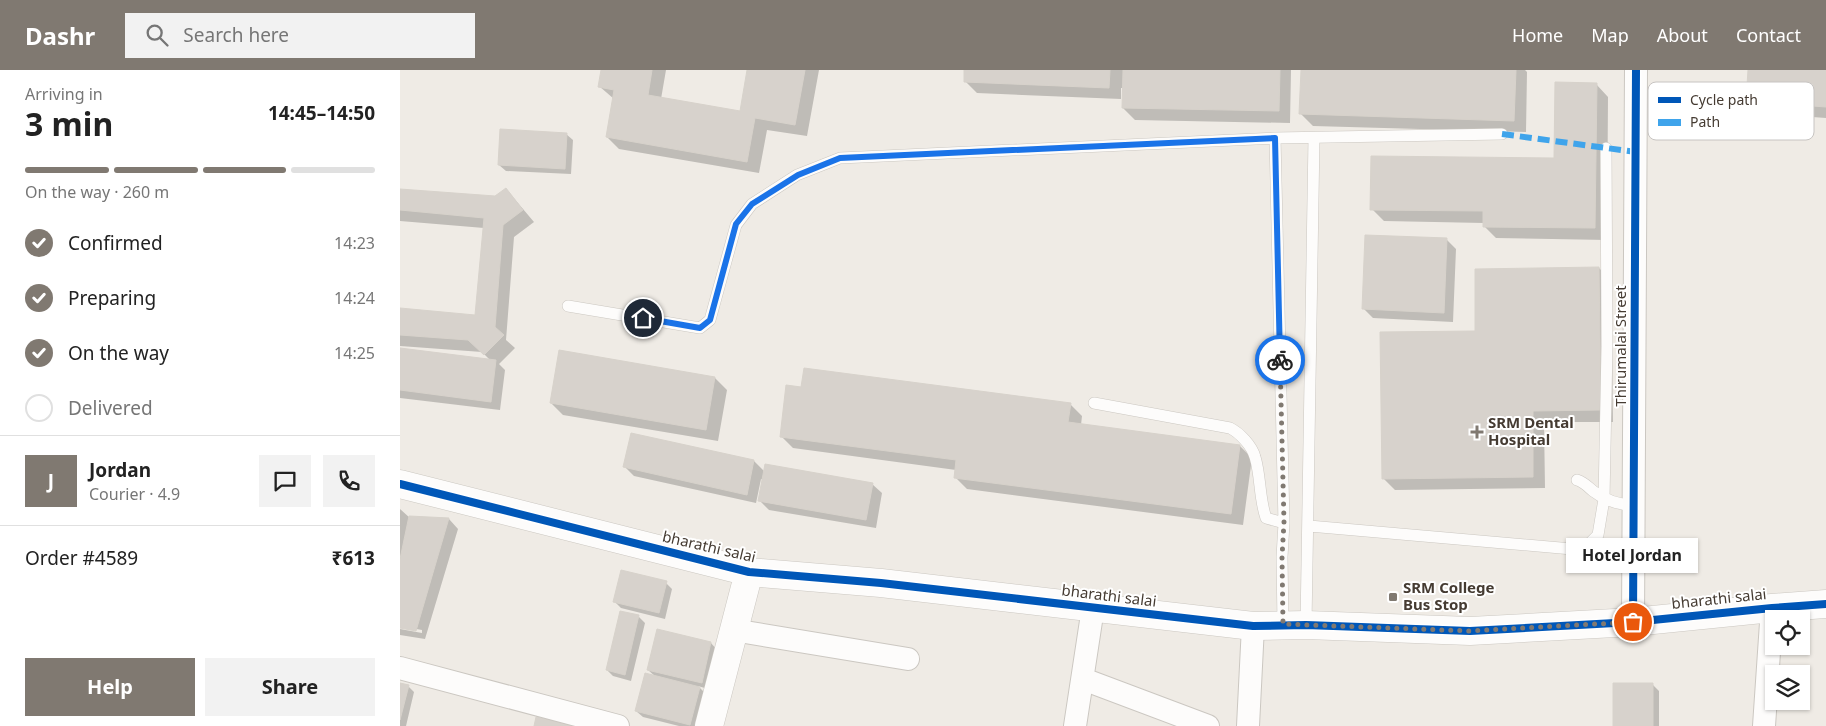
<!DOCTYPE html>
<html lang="en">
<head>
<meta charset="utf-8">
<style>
  body { margin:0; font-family:"Noto Sans",sans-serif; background:#f2f2f2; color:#222; height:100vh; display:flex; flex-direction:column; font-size:19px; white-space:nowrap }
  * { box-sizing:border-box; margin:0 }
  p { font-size:16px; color:#767676 }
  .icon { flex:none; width:28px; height:28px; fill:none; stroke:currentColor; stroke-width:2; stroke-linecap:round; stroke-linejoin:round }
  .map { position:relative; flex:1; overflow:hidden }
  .panel { display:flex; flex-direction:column; background:#fff; width:400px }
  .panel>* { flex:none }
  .tools { position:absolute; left:1365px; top:540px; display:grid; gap:10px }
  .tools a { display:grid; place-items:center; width:45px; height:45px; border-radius:0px; background:#fff; box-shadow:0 1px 4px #0004; font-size:25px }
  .pin { position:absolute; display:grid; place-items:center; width:42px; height:42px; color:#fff; margin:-21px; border:2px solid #fff; border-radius:50%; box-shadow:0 1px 5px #0007 }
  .courier { position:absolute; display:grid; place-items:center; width:50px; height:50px; margin:-25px; border:4px solid #1a73e8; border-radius:50%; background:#fff; color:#222; box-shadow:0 1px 6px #0007 }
  .bubble { position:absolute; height:35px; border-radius:0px; background:#fff; box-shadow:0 1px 4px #0004; font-size:16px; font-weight:700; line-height:35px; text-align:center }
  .headline em { font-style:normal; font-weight:700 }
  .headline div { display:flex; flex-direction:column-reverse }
  .headline { display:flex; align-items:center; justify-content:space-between; height:85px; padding:0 25px }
  h1 { font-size:32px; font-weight:700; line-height:38px }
  .bar { display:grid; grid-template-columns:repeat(4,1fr); gap:8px 5px; align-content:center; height:60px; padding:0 25px }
  .bar i { height:6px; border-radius:4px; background:#e0e0e0 }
  .bar .selected { background:#807971 }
  .bar p { grid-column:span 4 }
  .line { display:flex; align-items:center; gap:12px; padding:0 25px; border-top:1px solid #e0e0e0 }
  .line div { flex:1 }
  .round { display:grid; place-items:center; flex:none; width:52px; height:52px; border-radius:0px; background:#f2f2f2 }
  ol { padding:0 25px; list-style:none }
  li { display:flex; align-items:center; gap:15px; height:55px }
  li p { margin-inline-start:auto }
  li .icon { padding:5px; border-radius:50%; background:#807971; color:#fff; stroke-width:4 }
  li:last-child { color:#767676 }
  li i { width:28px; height:28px; border:2px solid #e0e0e0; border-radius:50% }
  .action { display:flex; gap:10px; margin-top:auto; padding:10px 25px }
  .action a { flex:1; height:58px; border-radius:0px; background:#807971; color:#fff; font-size:20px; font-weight:700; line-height:58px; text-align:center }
  .action a+a { background:#f2f2f2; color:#222 }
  header { display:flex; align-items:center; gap:30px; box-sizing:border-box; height:70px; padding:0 25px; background:#807971; color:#fff }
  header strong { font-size:24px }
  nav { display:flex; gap:28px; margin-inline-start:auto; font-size:18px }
  .search { width:350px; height:45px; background:#f2f2f2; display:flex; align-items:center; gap:12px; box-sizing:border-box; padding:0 18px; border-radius:0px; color:#767676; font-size:19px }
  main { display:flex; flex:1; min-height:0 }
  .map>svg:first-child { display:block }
  .shadow { fill:#0003 }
  .building { fill:#d7d2cc; stroke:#d7d2cb }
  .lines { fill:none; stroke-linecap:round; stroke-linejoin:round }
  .service-casing { stroke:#cbc7c1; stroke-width:12 }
  .minor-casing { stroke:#cbc7c1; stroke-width:24 }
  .tertiary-casing { stroke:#cbc7c1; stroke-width:29 }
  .service { stroke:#fdfcfb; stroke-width:11 }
  .minor { stroke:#fdfcfb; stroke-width:22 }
  .tertiary { stroke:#fdfcfb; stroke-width:28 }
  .quiet { stroke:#3fa4eb; stroke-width:6; stroke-dasharray:12 6; stroke-linecap:butt }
  .cycleway-casing { stroke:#fff; stroke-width:11 }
  .cycleway { stroke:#0057b8; stroke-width:8 }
  .done { stroke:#807971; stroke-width:5; stroke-dasharray:0 9 }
  .route { stroke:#1a73e8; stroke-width:6 }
  .poi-dot { fill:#807971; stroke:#fff; stroke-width:2 }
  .labels { text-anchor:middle; stroke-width:4; stroke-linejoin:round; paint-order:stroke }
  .street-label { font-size:15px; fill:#453b32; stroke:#fff }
  .poi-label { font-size:15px; font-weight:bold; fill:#453b32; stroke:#fff; text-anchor:start }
  .key { fill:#fff; stroke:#c7c4c2; stroke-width:1 }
  .key-label { font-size:14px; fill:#453b32 }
</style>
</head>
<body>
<header>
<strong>Dashr</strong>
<div class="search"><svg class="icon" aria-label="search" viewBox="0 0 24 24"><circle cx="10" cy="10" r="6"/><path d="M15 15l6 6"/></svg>Search here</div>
<nav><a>Home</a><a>Map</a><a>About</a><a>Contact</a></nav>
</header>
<main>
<section class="panel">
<div class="headline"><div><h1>3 min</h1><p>Arriving in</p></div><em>14:45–14:50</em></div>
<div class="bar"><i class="selected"></i><i class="selected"></i><i class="selected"></i><i></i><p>On the way · 260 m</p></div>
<ol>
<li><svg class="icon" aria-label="check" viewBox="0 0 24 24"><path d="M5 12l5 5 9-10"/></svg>Confirmed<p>14:23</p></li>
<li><svg class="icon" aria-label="check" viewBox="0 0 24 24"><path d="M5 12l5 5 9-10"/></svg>Preparing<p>14:24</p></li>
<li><svg class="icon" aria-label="check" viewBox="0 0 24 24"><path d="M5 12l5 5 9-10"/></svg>On the way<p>14:25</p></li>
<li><i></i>Delivered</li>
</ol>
<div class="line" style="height:90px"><b class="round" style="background:#807971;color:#fff">J</b><div><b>Jordan</b><p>Courier · 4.9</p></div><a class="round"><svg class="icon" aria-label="chat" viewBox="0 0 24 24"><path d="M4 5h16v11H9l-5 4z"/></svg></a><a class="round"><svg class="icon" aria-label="phone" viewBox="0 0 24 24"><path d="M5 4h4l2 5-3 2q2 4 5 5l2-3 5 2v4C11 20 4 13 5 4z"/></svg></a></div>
<div class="line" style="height:65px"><div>Order #4589</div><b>₹613</b></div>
<div class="action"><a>Help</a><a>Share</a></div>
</section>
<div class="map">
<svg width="1426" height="656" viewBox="0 0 1426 656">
  <rect width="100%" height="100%" fill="#efebe5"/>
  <path class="shadow" d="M202,0H266L261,29L341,43L348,0H419L407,66L367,60L359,103L219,79L207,67L214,29L199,16Z
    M566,0H891L890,53L735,50L723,38L724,18H721V29L577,23L565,11Z
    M902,0H1125L1127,2L1126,62L913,56L901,44Z
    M1350,0H1426V48L1359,43L1347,31Z
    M1196,14L1208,27L1207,170L1096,168L1084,156V153L984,151L972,139L1155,89Z
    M166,64L173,70L171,104L106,101L99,95Z
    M106,119L134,152L114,167L106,270L115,278L99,294L105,300L100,340L0,328V279L90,290L82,282L0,276V239L76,246L84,158L0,151V120L96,127Z
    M1047,170L1056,179L1053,252L973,248L964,239Z
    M1199,198L1211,210L1213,352H1144L1145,418L995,420L983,408L1077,262Z
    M160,282L315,308L327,320L318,371L163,345L151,333Z
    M670,334L682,346L681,355L840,376L852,388L843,455L567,419L555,407L556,400L393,378L381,366Z
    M232,364L354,391L365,402L472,414L482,423L476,458L369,440L360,431L363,410L361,409L356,433L234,406L225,397Z
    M0,439L10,448V447L49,449L58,459L25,569L0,565V559L22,563V560L0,556Z
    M266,513L272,519L265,549L221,538L215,532Z
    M221,543L239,547L245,553L231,611L213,606L207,600Z
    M258,561L311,573L317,580L308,619L298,616L306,624L298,656H279L243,647L236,641L256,607L248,600Z
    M0,614L8,616L14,622L6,656H0Z
    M1253,615L1259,621V656H1214Z"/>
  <path class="building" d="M201,0H252L248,25L340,41L347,0H405L395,55L355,48L347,92L206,67L214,20L198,17Z
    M564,0H710L709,18L564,12Z
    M723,0H880L879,41L722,38Z
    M901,0H1116L1114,51L899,44Z
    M1348,0H1426V37L1346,31Z
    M1155,12L1197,13L1195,158L1083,157V141L970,140L971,86L1154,88Z
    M100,59L167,63L165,99L98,95Z
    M106,118L123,140L103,155L95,257L104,265L84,285L68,270L0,265V238L75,245L84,148L0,140V119L95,126Z
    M965,165L1047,168L1044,243L962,239Z
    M1199,197L1201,340L1133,341V407L982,409L980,262L1075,261V199Z
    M0,278L96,290L91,332L0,320Z
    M159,280L315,307L306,360L150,333Z
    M404,298L671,333L668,352L840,375L831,444L554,408L556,390L380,367L386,315L401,317Z
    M231,363L354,390L347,425L223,397Z
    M365,394L473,413L466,450L358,431Z
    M9,446L49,448L16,561L0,558V489Z
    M221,500L267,511L259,543L213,532Z
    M220,541L239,545L225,605L206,600Z
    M257,559L311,572L302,613L247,600Z
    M245,603L300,617L290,655L235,641Z
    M0,613L9,615L0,650Z
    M1213,613H1253V656H1213Z
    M136,647L174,656H134Z"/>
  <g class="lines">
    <defs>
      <path id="service" d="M875,68L884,453L882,487L883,554
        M168,236L300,258L310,250L336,155L352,134L397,105L440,88L875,68L1102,64
        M694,333L830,358C840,363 852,376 855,387C861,407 859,428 866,448L884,453
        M1177,410C1184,412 1187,416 1193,421C1205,430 1218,435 1233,435
        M909,456L1172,479L1188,475L1198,465L1204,429L1207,276L1206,78
        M906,555L914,68"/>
      <path id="minor" d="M1233,552L1236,0
        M333,560L508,589
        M0,598L218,656
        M683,609L808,656
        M675,656L693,538
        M848,656L853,556
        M1364,656L1372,538"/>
      <path id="tertiary" d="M0,414L349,502L481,513L853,556L906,555L1070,561L1233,552L1372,538L1426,534
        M309,656L349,502"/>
    </defs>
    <use href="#service" class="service-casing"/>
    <use href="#minor" class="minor-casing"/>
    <use href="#tertiary" class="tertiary-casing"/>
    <use href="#service" class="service"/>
    <use href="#minor" class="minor"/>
    <use href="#tertiary" class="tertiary"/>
    <path class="quiet" d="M1102,64L1236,82"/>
    <defs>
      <path id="cycleway" d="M0,414L349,502L481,513L853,556L906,555L1070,561L1233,552L1372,538L1426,534
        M1233,552L1236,0"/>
    </defs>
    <use href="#cycleway" class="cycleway-casing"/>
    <use href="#cycleway" class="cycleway"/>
  </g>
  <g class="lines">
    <path class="done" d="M880,290L884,452L882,487L883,554L1070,561L1233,552"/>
    <path class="route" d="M243,248L300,258L310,250L336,154L352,134L398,105L440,88L875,68L880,290"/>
  </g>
  <g class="poi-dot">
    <path d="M1074.5 354.5h5v5h5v5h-5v5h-5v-5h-5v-5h5z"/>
    <rect x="988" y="522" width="10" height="10" rx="2.5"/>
  </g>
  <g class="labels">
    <g class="street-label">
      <text transform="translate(1221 276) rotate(-90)" y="5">Thirumalai Street</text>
      <text transform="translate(309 477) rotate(13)" y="5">bharathi salai</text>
      <text transform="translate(709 526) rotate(7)" y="5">bharathi salai</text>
      <text transform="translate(1319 529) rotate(-6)" y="5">bharathi salai</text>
    </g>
    <g class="poi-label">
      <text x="1088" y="358">SRM Dental<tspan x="1088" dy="17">Hospital</tspan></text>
      <text x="1003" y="523">SRM College<tspan x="1003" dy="17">Bus Stop</tspan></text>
    </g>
  </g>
  <rect x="1248" y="12" width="166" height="58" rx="8" class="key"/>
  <rect x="1258" y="27" width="23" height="6" fill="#0057b8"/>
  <rect x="1258" y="49" width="23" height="7" fill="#3fa4eb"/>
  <g class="key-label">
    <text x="1290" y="35">Cycle path</text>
    <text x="1290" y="57">Path</text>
  </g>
</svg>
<div class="tools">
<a><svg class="icon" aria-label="locate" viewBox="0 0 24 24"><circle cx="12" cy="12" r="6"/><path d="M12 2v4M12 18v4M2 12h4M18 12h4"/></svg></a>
<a><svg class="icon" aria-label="layers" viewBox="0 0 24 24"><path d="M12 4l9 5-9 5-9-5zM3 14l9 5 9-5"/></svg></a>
</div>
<div class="pin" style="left:1233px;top:552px;background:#ea580c"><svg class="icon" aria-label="bag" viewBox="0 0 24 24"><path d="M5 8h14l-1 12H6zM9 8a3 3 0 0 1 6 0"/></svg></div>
<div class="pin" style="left:243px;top:248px;background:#1f2937"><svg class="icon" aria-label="home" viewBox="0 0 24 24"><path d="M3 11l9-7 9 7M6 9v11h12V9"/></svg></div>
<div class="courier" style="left:880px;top:290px"><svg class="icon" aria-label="bike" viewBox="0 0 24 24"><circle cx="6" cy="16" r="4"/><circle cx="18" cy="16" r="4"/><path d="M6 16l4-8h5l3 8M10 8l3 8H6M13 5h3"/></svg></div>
<div class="bubble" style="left:1166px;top:468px;width:132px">Hotel Jordan</div>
</div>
</main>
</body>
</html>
